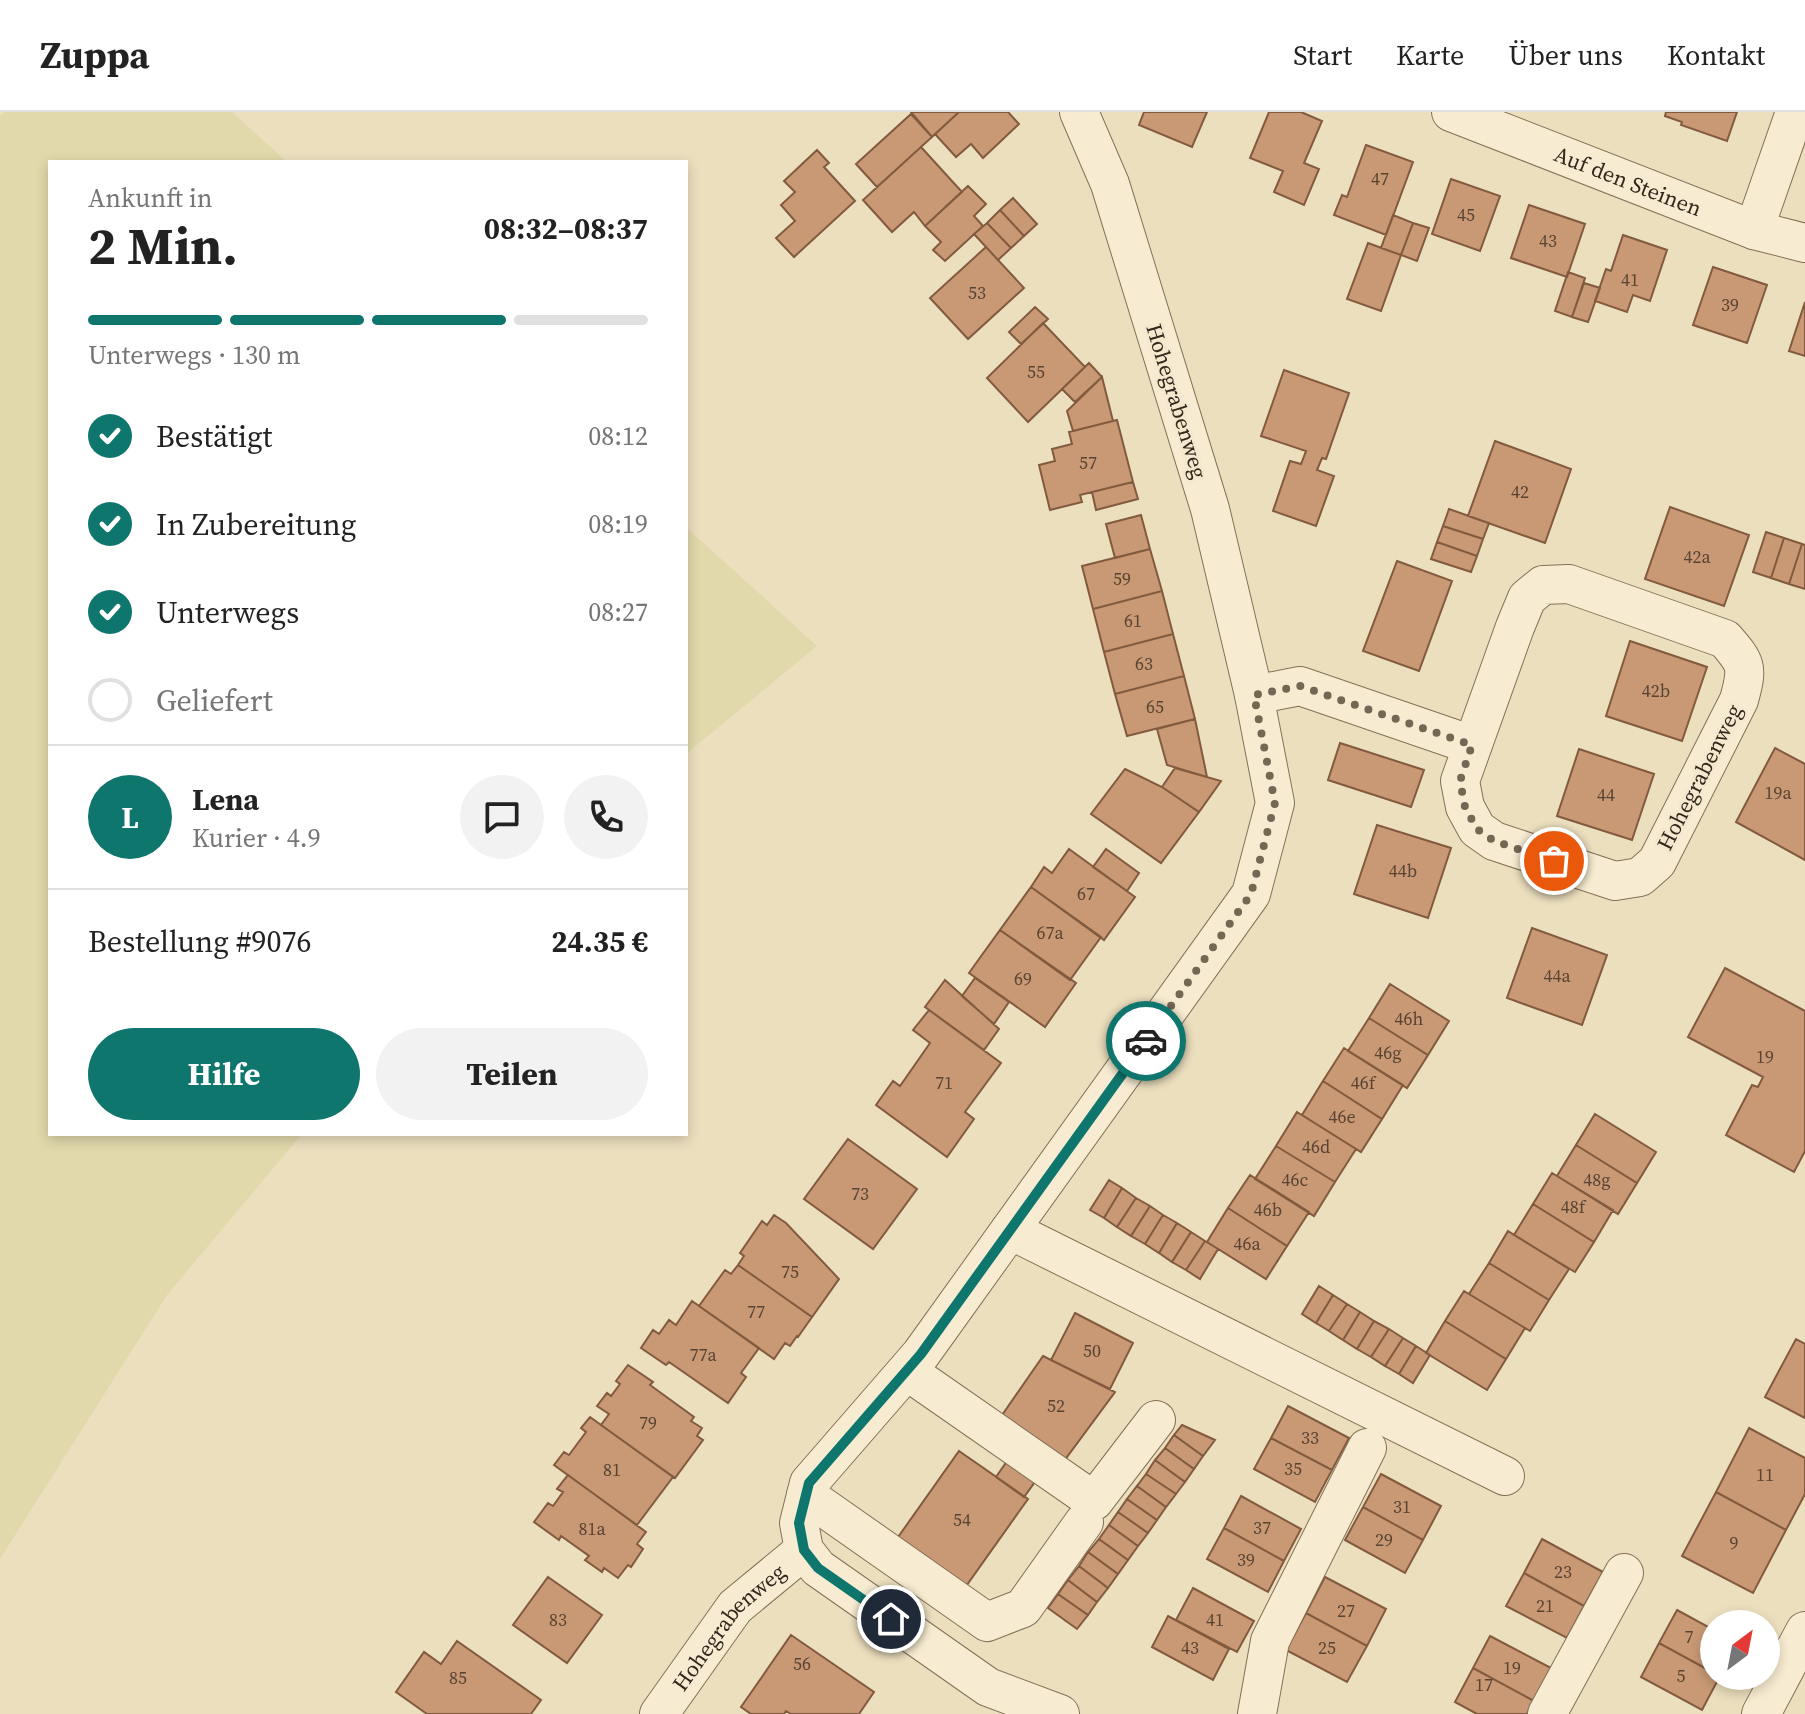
<!DOCTYPE html>
<html lang="de">
<head>
<meta charset="utf-8">
<style>
  body { margin:0; font-family:"Source Serif 4",serif; background:#f2f2f2; color:#222; height:100vh; display:flex; flex-direction:column; font-size:30px; white-space:nowrap }
  * { box-sizing:border-box; margin:0 }
  p { font-size:26px; color:#767676 }
  .icon { flex:none; width:44px; height:44px; fill:none; stroke:currentColor; stroke-width:2; stroke-linecap:round; stroke-linejoin:round }
  .map { position:relative; flex:1; overflow:hidden }
  .details { position:absolute; left:48px; top:48px; width:640px; height:976px; display:flex; flex-direction:column; background:#fff; border-radius:0px; box-shadow:0 4px 12px #0003 }
  .details>* { flex:none }
  .needle { width:52px; rotate:32deg }
  .controls { position:absolute; left:1700px; top:1498px; display:grid; gap:16px }
  .controls a { display:grid; place-items:center; width:80px; height:80px; border-radius:50%; background:#fff; box-shadow:0 4px 12px #0003; font-size:40px }
  .pin { position:absolute; display:grid; place-items:center; width:68px; height:68px; color:#fff; margin:-34px; border:4px solid #fff; border-radius:50%; box-shadow:0 2px 8px #0007 }
  .courier { position:absolute; display:grid; place-items:center; width:80px; height:80px; margin:-40px; border:6px solid #0f766e; border-radius:50%; background:#fff; color:#222; box-shadow:0 2px 10px #0007 }
  .overview em { font-style:normal; font-weight:700 }
  .overview div { display:flex; flex-direction:column-reverse }
  .overview { display:flex; align-items:center; justify-content:space-between; height:136px; padding:0 40px }
  h1 { font-size:52px; font-weight:700; line-height:60px }
  .bar { display:grid; grid-template-columns:repeat(4,1fr); gap:12px 8px; align-content:center; height:96px; padding:0 40px }
  .bar i { height:10px; border-radius:6px; background:#e0e0e0 }
  .bar .on { background:#0f766e }
  .bar p { grid-column:span 4 }
  .line { display:flex; align-items:center; gap:20px; padding:0 40px; border-top:2px solid #e0e0e0 }
  .line div { flex:1 }
  .round { display:grid; place-items:center; flex:none; width:84px; height:84px; border-radius:42px; background:#f2f2f2 }
  ol { padding:0 40px; list-style:none }
  li { display:flex; align-items:center; gap:24px; height:88px }
  li p { margin-inline-start:auto }
  li .icon { padding:8px; border-radius:50%; background:#0f766e; color:#fff; stroke-width:4 }
  li:last-child { color:#767676 }
  li i { width:44px; height:44px; border:4px solid #e0e0e0; border-radius:50% }
  .action { display:flex; gap:16px; margin-top:auto; padding:16px 40px }
  .action a { flex:1; height:92px; border-radius:48px; background:#0f766e; color:#fff; font-size:32px; font-weight:700; line-height:92px; text-align:center }
  .action a+a { background:#f2f2f2; color:#222 }
  header { display:flex; align-items:center; gap:48px; box-sizing:border-box; height:112px; padding:0 40px; background:#fff; border-bottom:2px solid #e0e0e0 }
  header strong { font-size:38px }
  nav { display:flex; gap:44px; margin-inline-start:auto; font-size:28px }
  .map>svg:first-child { display:block }
  .farmland { fill:#e1d9ac }
  .building { fill:#c99975; stroke:#825a3e; stroke-width:2 }
  .lines { fill:none; stroke-linecap:round; stroke-linejoin:round }
  .minor-casing { stroke:#847058; stroke-width:40 }
  .minor { stroke:#f7ecd1; stroke-width:38 }
  .done { stroke:#746855; stroke-width:8; stroke-dasharray:0 14.4 }
  .route { stroke:#0f766e; stroke-width:10 }
  .labels { text-anchor:middle; stroke-width:6; stroke-linejoin:round; paint-order:stroke }
  .number-label { font-size:18px; fill:#594432 }
  .street-label { font-size:22px; fill:#34281c; stroke:#f4e9ce }
</style>
</head>
<body>
<header>
<strong>Zuppa</strong>
<nav><a>Start</a><a>Karte</a><a>Über uns</a><a>Kontakt</a></nav>
</header>
<div class="map">
<svg width="1805" height="1602" viewBox="0 0 1805 1602">
  <rect width="100%" height="100%" fill="#ecdfbe"/>
  <path class="farmland" d="M5,0H232L287,50H50V1022H302L167,1183L0,1447V4Z
    M686,415L817,534L686,642Z"/>
  <path class="building" d="M911,0H959L932,25Z
    M959,0H1008L1019,12L983,46L971,32L956,45L935,22Z
    M1144,0H1207L1192,35L1139,13Z
    M1269,0H1301L1322,9L1304,51L1319,57L1304,93L1274,80L1283,59L1250,46Z
    M1666,0H1737L1727,29L1681,13L1682,10L1665,4Z
    M911,2L932,25L877,75L856,52Z
    M1366,33L1413,50L1386,123L1334,103L1342,83L1347,85Z
    M921,35L962,80L925,114L914,100L892,120L863,88Z
    M817,38L829,51L824,55L855,89L794,145L776,126L795,109L781,93L795,80L784,69Z
    M1451,67L1500,84L1480,139L1432,122Z
    M968,74L986,92L974,104L983,114L945,149L933,138L941,130L925,114Z
    M1013,86L1037,112L1024,124L1000,98Z
    M1529,93L1585,112L1567,165L1511,146Z
    M1000,98L1024,124L1011,136L987,111Z
    M1393,103L1413,111L1401,143L1381,136Z
    M987,111L1011,136L998,148L974,122Z
    M1413,111L1429,116L1417,149L1401,143Z
    M1623,123L1667,138L1650,189L1633,183L1627,200L1595,189L1606,157L1611,159Z
    M1368,131L1401,143L1381,199L1347,187Z
    M986,135L1024,176L968,227L930,186Z
    M1713,155L1767,173L1747,231L1693,213Z
    M1568,160L1585,166L1572,205L1555,199Z
    M1584,171L1600,176L1588,210L1572,205Z
    M1805,190V244L1789,239Z
    M1035,195L1048,207L1021,232L1009,220Z
    M1043,211L1085,255L1028,310L987,266Z
    M1089,251L1102,265L1075,290L1062,277Z
    M1284,258L1349,281L1326,347L1322,346L1317,358L1334,364L1316,414L1273,399L1290,349L1301,352L1306,339L1261,324Z
    M1102,265L1113,309L1073,319L1067,299Z
    M1117,308L1133,370L1080,383L1082,390L1050,398L1039,353L1055,349L1052,337L1072,332L1069,320Z
    M1495,329L1571,357L1545,431L1468,404Z
    M1133,370L1138,387L1096,398L1092,380Z
    M1670,395L1749,423L1724,494L1645,467Z
    M1449,397L1489,411L1483,427L1443,414Z
    M1141,403L1150,437L1115,446L1106,412Z
    M1443,414L1483,427L1477,444L1437,430Z
    M1766,420L1784,426L1771,466L1753,460Z
    M1784,426L1802,432L1789,472L1771,466Z
    M1437,430L1477,444L1471,460L1431,447Z
    M1802,432L1805,433V477L1789,472Z
    M1150,437L1162,479L1093,497L1082,454Z
    M1397,449L1452,469L1419,559L1363,539Z
    M1162,479L1173,522L1104,540L1093,497Z
    M1173,522L1184,564L1115,582L1104,540Z
    M1630,529L1707,555L1682,629L1606,604Z
    M1184,564L1195,607L1127,624L1115,582Z
    M1195,607L1207,665L1167,653L1157,617Z
    M1340,631L1424,658L1411,695L1328,668Z
    M1775,636L1805,652V748L1736,710Z
    M1579,637L1654,662L1632,728L1557,704Z
    M1175,656L1221,669L1199,700L1162,675Z
    M1125,657L1162,675L1199,700L1161,751L1091,702Z
    M1377,713L1451,736L1428,806L1354,782Z
    M1069,737L1135,785L1104,828L1031,775L1044,755L1052,761Z
    M1106,737L1139,761L1127,779L1093,755Z
    M1031,775L1101,825L1070,868L1000,818Z
    M1532,816L1607,843L1582,913L1507,886Z
    M1000,818L1076,871L1045,915L969,861Z
    M1725,856L1805,899V1039L1794,1060L1726,1023L1752,973L1758,975L1763,965L1688,925Z
    M975,866L1009,890L994,912L962,884Z
    M945,868L999,917L984,938L925,895Z
    M1390,872L1449,909L1428,943L1369,906Z
    M929,898L1001,951L965,1000L974,1007L947,1045L876,993L893,969L900,974L930,931L913,918Z
    M1369,906L1428,943L1407,976L1348,939Z
    M1344,936L1403,973L1382,1007L1323,969Z
    M1323,969L1382,1007L1361,1040L1302,1003Z
    M1297,1000L1356,1037L1335,1070L1276,1034Z
    M1595,1002L1656,1040L1637,1071L1576,1033Z
    M848,1027L917,1077L873,1137L804,1087Z
    M1576,1033L1637,1071L1618,1102L1557,1064Z
    M1276,1034L1335,1070L1314,1104L1255,1067Z
    M1552,1061L1613,1098L1594,1130L1533,1092Z
    M1250,1063L1309,1100L1287,1134L1228,1096Z
    M1109,1068L1122,1076L1104,1106L1090,1098Z
    M1122,1076L1136,1086L1117,1115L1104,1106Z
    M1136,1086L1150,1094L1131,1124L1117,1115Z
    M1533,1092L1594,1130L1575,1160L1514,1123Z
    M1150,1094L1163,1103L1145,1132L1131,1124Z
    M1228,1096L1287,1134L1266,1167L1207,1130Z
    M774,1103L786,1111L839,1167L812,1205L738,1153L744,1144L740,1141L762,1109L767,1113Z
    M1163,1103L1177,1111L1159,1141L1145,1132Z
    M1177,1111L1191,1120L1172,1150L1159,1141Z
    M1508,1119L1569,1157L1549,1188L1489,1151Z
    M1191,1120L1205,1129L1186,1158L1172,1150Z
    M1205,1129L1218,1137L1200,1167L1186,1158Z
    M1489,1151L1549,1188L1530,1219L1469,1182Z
    M738,1153L812,1205L798,1225L797,1224L790,1234L785,1231L774,1247L699,1194L725,1158L731,1162Z
    M1319,1174L1333,1183L1316,1211L1302,1202Z
    M1464,1179L1525,1216L1506,1247L1445,1209Z
    M1333,1183L1347,1192L1329,1219L1316,1211Z
    M692,1189L759,1236L741,1261L746,1265L728,1291L669,1250L666,1253L641,1236L653,1218L659,1222L669,1208L676,1213Z
    M1347,1192L1360,1200L1343,1228L1329,1219Z
    M1360,1200L1374,1209L1357,1237L1343,1228Z
    M1075,1201L1133,1231L1110,1277L1051,1248Z
    M1374,1209L1389,1217L1371,1245L1357,1237Z
    M1445,1209L1506,1247L1487,1278L1426,1241Z
    M1389,1217L1403,1226L1385,1254L1371,1245Z
    M1403,1226L1416,1234L1399,1262L1385,1254Z
    M1796,1227L1805,1232V1306L1765,1285Z
    M1416,1234L1430,1243L1413,1271L1399,1262Z
    M1043,1244L1115,1280L1061,1353L998,1309Z
    M628,1253L653,1270L650,1273L694,1305L691,1309L702,1316L697,1324L703,1328L675,1366L601,1313L609,1302L597,1294L607,1281L611,1284L620,1272L616,1269Z
    M1288,1294L1349,1326L1332,1358L1271,1326Z
    M590,1305L673,1365L637,1413L554,1353L564,1340L569,1343L586,1320L581,1316Z
    M1182,1313L1215,1328L1203,1344L1174,1323Z
    M1749,1316L1805,1346V1382L1786,1418L1716,1380Z
    M1174,1323L1203,1344L1194,1357L1165,1336Z
    M1271,1326L1332,1358L1315,1390L1254,1357Z
    M1165,1336L1194,1357L1185,1370L1155,1348Z
    M959,1339L1028,1387L964,1477L896,1428Z
    M1012,1342L1040,1363L1024,1385L996,1365Z
    M1155,1348L1185,1370L1176,1382L1146,1362Z
    M1146,1362L1176,1382L1166,1395L1137,1374Z
    M1381,1362L1441,1394L1423,1428L1363,1395Z
    M568,1363L646,1420L637,1432L643,1437L631,1455L628,1453L618,1466L604,1456L602,1460L585,1448L589,1444L561,1424L559,1428L534,1410L548,1391L553,1394L563,1380L557,1377Z
    M1137,1374L1166,1395L1157,1408L1127,1387Z
    M1716,1380L1786,1418L1753,1481L1682,1444Z
    M1241,1384L1301,1417L1284,1449L1224,1416Z
    M1127,1387L1157,1408L1148,1421L1118,1400Z
    M1363,1395L1423,1428L1405,1461L1345,1428Z
    M1118,1400L1148,1421L1138,1434L1109,1413Z
    M1109,1413L1138,1434L1128,1448L1099,1427Z
    M1224,1416L1284,1449L1268,1480L1207,1447Z
    M1099,1427L1128,1448L1118,1462L1088,1440Z
    M1542,1427L1603,1460L1584,1494L1524,1461Z
    M1088,1440L1118,1462L1108,1476L1079,1454Z
    M1079,1454L1108,1476L1097,1490L1068,1468Z
    M1524,1461L1584,1494L1567,1526L1506,1494Z
    M548,1465L602,1503L567,1551L513,1513Z
    M1325,1465L1386,1497L1367,1534L1306,1501Z
    M1068,1468L1097,1490L1088,1503L1058,1482Z
    M1193,1476L1254,1509L1237,1540L1176,1508Z
    M1058,1482L1088,1503L1077,1517L1048,1496Z
    M1677,1498L1714,1518V1561L1659,1531Z
    M1306,1501L1367,1534L1347,1570L1286,1538Z
    M1168,1504L1229,1537L1213,1568L1152,1535Z
    M791,1523L874,1580L859,1602H791L786,1599L784,1602H751L741,1595Z
    M1490,1524L1551,1556L1534,1589L1473,1556Z
    M457,1529L541,1588L531,1602H427L396,1580L424,1540L441,1552Z
    M1659,1531L1714,1561V1564H1720L1702,1598L1641,1565Z
    M1473,1556L1534,1589L1527,1602H1477L1455,1590Z"/>
  <g class="lines">
    <defs>
      <g id="minor">
        <path id="s1" d="M1451,0L1754,118L1805,131"/>
        <path d="M1754,118L1795,0"/>
        <path d="M1569,472L1725,527C1747,552 1748,555 1739,588L1657,750L1640,765L1615,769L1494,729L1477,717L1465,695L1460,669L1515,515L1527,486L1543,473Z"/>
        <path d="M1254,583L1300,574L1472,633"/>
        <path d="M1010,1118L1505,1364"/>
        <path d="M907,1259L1094,1389L1156,1308"/>
        <path d="M806,1383L987,1510L1023,1496L1084,1410"/>
        <path id="s2" d="M659,1602L735,1495L804,1438"/>
        <path d="M1060,1602L988,1575L818,1456L804,1438L799,1411L809,1371L921,1242L1251,782L1275,691L1254,583L1210,397L1110,72L1079,0"/>
        <path d="M1257,1602L1270,1529L1367,1336"/>
        <path d="M1547,1602L1624,1461"/>
        <path d="M1761,1602L1805,1519"/>
      </g>
    </defs>
    <use href="#minor" class="minor-casing"/>
    <use href="#minor" class="minor"/>
  </g>
  <g class="lines">
    <path class="done" d="M1146,929L1251,782L1275,691L1254,583L1300,574L1472,633L1460,669L1465,695L1477,717L1494,729L1554,749"/>
    <path class="route" d="M891,1507L818,1456L804,1438L799,1411L809,1371L921,1242L1146,929"/>
  </g>
  <g class="labels">
    <g class="number-label">
      <text x="1380" y="73">47</text>
      <text x="1466" y="109">45</text>
      <text x="1548" y="135">43</text>
      <text x="1630" y="174">41</text>
      <text x="977" y="187">53</text>
      <text x="1730" y="199">39</text>
      <text x="1036" y="266">55</text>
      <text x="1088" y="357">57</text>
      <text x="1520" y="386">42</text>
      <text x="1697" y="451">42a</text>
      <text x="1122" y="473">59</text>
      <text x="1133" y="515">61</text>
      <text x="1144" y="558">63</text>
      <text x="1656" y="585">42b</text>
      <text x="1155" y="601">65</text>
      <text x="1778" y="687">19a</text>
      <text x="1606" y="689">44</text>
      <text x="1403" y="765">44b</text>
      <text x="1086" y="788">67</text>
      <text x="1050" y="827">67a</text>
      <text x="1557" y="870">44a</text>
      <text x="1023" y="873">69</text>
      <text x="1409" y="913">46h</text>
      <text x="1388" y="947">46g</text>
      <text x="1765" y="951">19</text>
      <text x="944" y="977">71</text>
      <text x="1363" y="977">46f</text>
      <text x="1342" y="1011">46e</text>
      <text x="1316" y="1041">46d</text>
      <text x="1295" y="1074">46c</text>
      <text x="1597" y="1074">48g</text>
      <text x="860" y="1088">73</text>
      <text x="1573" y="1101">48f</text>
      <text x="1268" y="1104">46b</text>
      <text x="1247" y="1138">46a</text>
      <text x="790" y="1166">75</text>
      <text x="756" y="1206">77</text>
      <text x="1092" y="1245">50</text>
      <text x="703" y="1249">77a</text>
      <text x="1056" y="1300">52</text>
      <text x="648" y="1317">79</text>
      <text x="1310" y="1332">33</text>
      <text x="1293" y="1363">35</text>
      <text x="612" y="1364">81</text>
      <text x="1765" y="1369">11</text>
      <text x="1402" y="1401">31</text>
      <text x="962" y="1414">54</text>
      <text x="1262" y="1422">37</text>
      <text x="592" y="1423">81a</text>
      <text x="1384" y="1434">29</text>
      <text x="1734" y="1437">9</text>
      <text x="1246" y="1454">39</text>
      <text x="1563" y="1466">23</text>
      <text x="1545" y="1500">21</text>
      <text x="1346" y="1505">27</text>
      <text x="558" y="1514">83</text>
      <text x="1215" y="1514">41</text>
      <text x="1689" y="1531">7</text>
      <text x="1190" y="1542">43</text>
      <text x="1327" y="1542">25</text>
      <text x="802" y="1558">56</text>
      <text x="1512" y="1562">19</text>
      <text x="1681" y="1570">5</text>
      <text x="458" y="1572">85</text>
      <text x="1484" y="1579">17</text>
    </g>
    <g class="street-label">
      <text dy="8" stroke="none"><textPath href="#s1" startOffset="190">Auf den Steinen</textPath></text>
      <text transform="translate(1177 289) rotate(73)" y="8">Hohegrabenweg</text>
      <text transform="translate(1699 665) rotate(-63)" y="8">Hohegrabenweg</text>
      <text dy="8" stroke="none"><textPath href="#s2" startOffset="112">Hohegrabenweg</textPath></text>
    </g>
  </g>
</svg>
<div class="controls">
<a><svg class="needle" viewBox="-14 -14 28 28"><path d="M0-13l5 13h-10z" fill="#e53935"/><path d="M0 13l5-13h-10z" fill="#767676"/></svg></a>
</div>
<div class="pin" style="left:1554px;top:749px;background:#ea580c"><svg class="icon" aria-label="bag" viewBox="0 0 24 24"><path d="M5 8h14l-1 12H6zM9 8a3 3 0 0 1 6 0"/></svg></div>
<div class="pin" style="left:891px;top:1507px;background:#1f2937"><svg class="icon" aria-label="home" viewBox="0 0 24 24"><path d="M3 11l9-7 9 7M6 9v11h12V9"/></svg></div>
<div class="courier" style="left:1146px;top:929px"><svg class="icon" aria-label="car" viewBox="0 0 24 24"><path d="M5 17H2v-5l4-1 3-4h7l3 4 3 1v5h-3M9 17h6M6 11h13"/><circle cx="7" cy="17" r="2"/><circle cx="17" cy="17" r="2"/></svg></div>
<section class="details">
<div class="overview"><div><h1>2 Min.</h1><p>Ankunft in</p></div><em>08:32–08:37</em></div>
<div class="bar"><i class="on"></i><i class="on"></i><i class="on"></i><i></i><p>Unterwegs · 130 m</p></div>
<ol>
<li><svg class="icon" aria-label="check" viewBox="0 0 24 24"><path d="M5 12l5 5 9-10"/></svg>Bestätigt<p>08:12</p></li>
<li><svg class="icon" aria-label="check" viewBox="0 0 24 24"><path d="M5 12l5 5 9-10"/></svg>In Zubereitung<p>08:19</p></li>
<li><svg class="icon" aria-label="check" viewBox="0 0 24 24"><path d="M5 12l5 5 9-10"/></svg>Unterwegs<p>08:27</p></li>
<li><i></i>Geliefert</li>
</ol>
<div class="line" style="height:144px"><b class="round" style="background:#0f766e;color:#fff">L</b><div><b>Lena</b><p>Kurier · 4.9</p></div><a class="round"><svg class="icon" aria-label="chat" viewBox="0 0 24 24"><path d="M4 5h16v11H9l-5 4z"/></svg></a><a class="round"><svg class="icon" aria-label="phone" viewBox="0 0 24 24"><path d="M5 4h4l2 5-3 2q2 4 5 5l2-3 5 2v4C11 20 4 13 5 4z"/></svg></a></div>
<div class="line" style="height:104px"><div>Bestellung #9076</div><b>24.35 €</b></div>
<div class="action"><a>Hilfe</a><a>Teilen</a></div>
</section>
</div>
</body>
</html>
